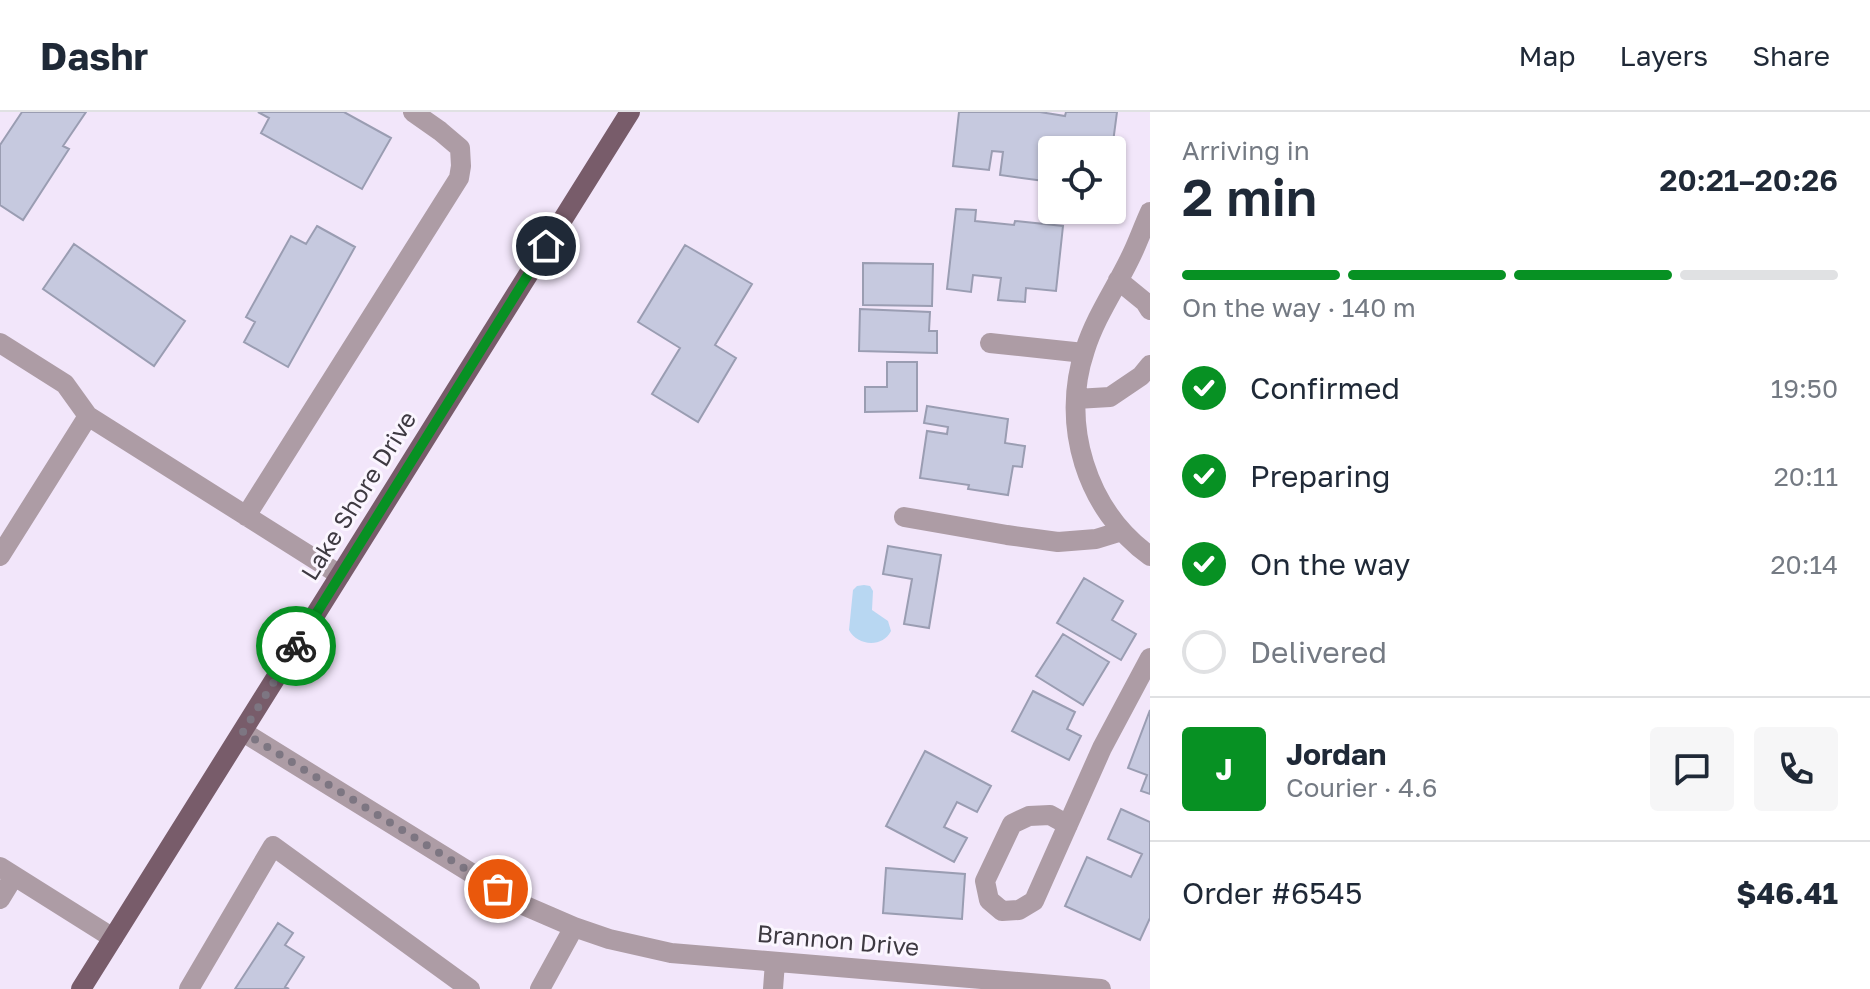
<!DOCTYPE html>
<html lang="en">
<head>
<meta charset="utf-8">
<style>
  body { margin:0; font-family:"Golos Text",sans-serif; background:#f6f6f7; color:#1f2937; height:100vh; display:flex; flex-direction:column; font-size:30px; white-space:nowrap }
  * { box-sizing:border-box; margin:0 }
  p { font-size:26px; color:#747a83 }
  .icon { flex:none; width:44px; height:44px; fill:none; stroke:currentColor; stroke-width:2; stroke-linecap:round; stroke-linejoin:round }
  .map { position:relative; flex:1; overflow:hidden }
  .sheet { display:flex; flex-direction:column; background:#fff; width:720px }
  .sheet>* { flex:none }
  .buttons { position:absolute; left:1038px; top:24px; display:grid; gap:16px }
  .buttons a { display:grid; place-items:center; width:88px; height:88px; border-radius:8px; background:#fff; box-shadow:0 2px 6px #0004; font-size:40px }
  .pin { position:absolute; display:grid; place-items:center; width:68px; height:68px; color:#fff; margin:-34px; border:4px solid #fff; border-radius:50%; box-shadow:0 2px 8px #0007 }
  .courier { position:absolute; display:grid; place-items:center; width:80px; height:80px; margin:-40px; border:6px solid #079123; border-radius:50%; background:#fff; color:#222; box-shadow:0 2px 10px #0007 }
  .overview em { font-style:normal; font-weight:600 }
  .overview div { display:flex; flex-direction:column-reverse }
  .overview { display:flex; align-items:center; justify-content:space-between; height:136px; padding:0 32px }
  h1 { font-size:52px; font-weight:600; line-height:60px }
  .bar { display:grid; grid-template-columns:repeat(4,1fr); gap:12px 8px; align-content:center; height:96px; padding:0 32px }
  .bar i { height:10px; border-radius:6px; background:#e0e1e3 }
  .bar .on { background:#079123 }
  .bar p { grid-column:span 4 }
  .line { display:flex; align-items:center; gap:20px; padding:0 32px; border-top:2px solid #e0e1e3 }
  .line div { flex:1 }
  .round { display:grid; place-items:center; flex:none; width:84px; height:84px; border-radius:8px; background:#f6f6f7 }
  ol { padding:0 32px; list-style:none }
  li { display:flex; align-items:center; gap:24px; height:88px }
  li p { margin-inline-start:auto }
  li .icon { padding:8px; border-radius:50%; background:#079123; color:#fff; stroke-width:4 }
  li:last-child { color:#747a83 }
  li i { width:44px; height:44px; border:4px solid #e0e1e3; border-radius:50% }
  header { display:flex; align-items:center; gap:48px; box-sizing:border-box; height:112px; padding:0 40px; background:#fff; border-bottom:2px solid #e0e1e3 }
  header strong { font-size:38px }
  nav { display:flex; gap:44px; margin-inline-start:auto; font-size:28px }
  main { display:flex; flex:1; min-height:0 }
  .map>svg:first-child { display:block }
  .water { fill:#b8d7f2 }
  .building { fill:#c6c9df; stroke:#9a9db2; stroke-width:2 }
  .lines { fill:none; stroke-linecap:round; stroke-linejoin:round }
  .minor { stroke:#ad9ca5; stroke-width:20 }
  .major { stroke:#785c6a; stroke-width:20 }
  .done { stroke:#7d7682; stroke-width:8; stroke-dasharray:0 14.4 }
  .route { stroke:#079123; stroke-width:10 }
  .labels { text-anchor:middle; stroke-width:6; stroke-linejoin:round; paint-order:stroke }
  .street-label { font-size:24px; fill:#3e3a42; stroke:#fbf6ff }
</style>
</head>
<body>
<header>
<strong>Dashr</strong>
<nav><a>Map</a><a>Layers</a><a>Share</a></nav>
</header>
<main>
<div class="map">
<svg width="1150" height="877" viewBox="0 0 1150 877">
  <rect width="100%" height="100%" fill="#f2e6fa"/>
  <path class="water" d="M864,473L870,474L873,479L872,498L888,509L891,519C883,536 857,534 849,518L853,478L857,474Z"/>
  <path class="building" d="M22,0H86L63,34L69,37L23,108L0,93V33Z
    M258,0H344L391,26L362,77L261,21L269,6Z
    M959,0H1040L1065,4L1066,0H1117L1112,38H1052V70L1000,63L1003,40L992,39L989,58L953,54Z
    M956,97L976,98L975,109L1014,113L1015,109L1063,114L1056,179L1026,176L1025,190L998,188L1001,166L973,163L971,180L947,177Z
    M317,114L355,135L288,255L244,230L255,210L246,205L291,124L306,132Z
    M74,132L185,209L154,254L43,177Z
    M685,133L752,172L715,233L736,246L698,310L652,282L680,236L638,210Z
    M863,151L933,152L932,194L863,193Z
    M860,197L930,200L929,219H937V241L859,239Z
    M887,250H917V299L865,300V275H887Z
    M927,294L1008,307L1005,331L1025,334L1022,355L1013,354L1008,383L968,377L969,373L920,366L927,319L947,322L948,315L924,311Z
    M888,434L941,443L929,516L904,512L912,467L883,462Z
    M1084,466L1123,489L1112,508L1136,522L1121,548L1057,511Z
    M1063,522L1109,550L1083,593L1036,564Z
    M1033,579L1075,600L1067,617L1081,624L1069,648L1012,619Z
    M1150,598V682L1141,679L1147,663L1128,656Z
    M925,639L991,674L977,700L957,690L944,715L967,726L954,750L886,714Z
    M1121,697L1150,710V806L1140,828L1065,794L1087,745L1131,765L1142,742L1108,727Z
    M886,756L965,762L962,807L883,801Z
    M278,811L293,821L285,833L304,845L285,875L289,877H235Z"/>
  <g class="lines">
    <path class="minor" d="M1150,100C1144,113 1139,127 1133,140C1118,173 1096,203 1085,238C1060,312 1086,398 1150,444
      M1118,168L1145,190L1150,198
      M0,231L65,272L88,304L340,463
      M990,231L1084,241
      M1076,287L1110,285L1141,264L1150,253
      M246,404L459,66L461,54L460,36L440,19L413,0
      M904,405L1007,423L1058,430L1096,427L1122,419
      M0,444L88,304
      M243,620L523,793L574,815L609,827L671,841L1101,877
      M1068,713L1050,703L1029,704L1012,712L985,769L989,788L1002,799L1019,798L1034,789L1102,636L1150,546
      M0,755L113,826
      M0,787L14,764
      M189,877L273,734L470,877
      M540,877L574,815
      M773,877L775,850"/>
    <path class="major" d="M81,877L630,0"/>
  </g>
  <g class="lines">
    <path class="done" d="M296,534L243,620L498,777"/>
    <path class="route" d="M296,534L546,134"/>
  </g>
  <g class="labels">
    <g class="street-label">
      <text transform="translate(359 384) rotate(-58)" y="8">Lake Shore Drive</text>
      <text transform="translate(838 829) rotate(5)" y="8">Brannon Drive</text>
    </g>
  </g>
</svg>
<div class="buttons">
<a><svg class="icon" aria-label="locate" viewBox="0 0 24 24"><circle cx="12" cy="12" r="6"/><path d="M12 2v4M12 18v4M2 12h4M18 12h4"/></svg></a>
</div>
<div class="pin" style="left:498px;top:777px;background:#ea580c"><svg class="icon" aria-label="bag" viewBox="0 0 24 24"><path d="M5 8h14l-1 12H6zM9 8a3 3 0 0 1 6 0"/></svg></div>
<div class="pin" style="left:546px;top:134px;background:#1f2937"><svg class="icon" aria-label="home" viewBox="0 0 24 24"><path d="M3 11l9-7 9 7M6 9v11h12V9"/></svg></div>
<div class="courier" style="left:296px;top:534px"><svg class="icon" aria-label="bike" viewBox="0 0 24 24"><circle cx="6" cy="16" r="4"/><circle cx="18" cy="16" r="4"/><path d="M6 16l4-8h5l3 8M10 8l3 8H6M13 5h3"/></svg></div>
</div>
<section class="sheet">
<div class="overview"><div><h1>2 min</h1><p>Arriving in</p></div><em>20:21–20:26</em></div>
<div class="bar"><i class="on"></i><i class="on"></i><i class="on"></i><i></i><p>On the way · 140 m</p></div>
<ol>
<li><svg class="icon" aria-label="check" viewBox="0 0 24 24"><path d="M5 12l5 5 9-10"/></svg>Confirmed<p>19:50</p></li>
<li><svg class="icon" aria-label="check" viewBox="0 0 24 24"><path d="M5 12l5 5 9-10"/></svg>Preparing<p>20:11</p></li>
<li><svg class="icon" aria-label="check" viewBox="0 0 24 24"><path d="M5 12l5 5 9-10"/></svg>On the way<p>20:14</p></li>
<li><i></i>Delivered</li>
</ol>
<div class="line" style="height:144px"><b class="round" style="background:#079123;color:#fff">J</b><div><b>Jordan</b><p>Courier · 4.6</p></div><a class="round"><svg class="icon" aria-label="chat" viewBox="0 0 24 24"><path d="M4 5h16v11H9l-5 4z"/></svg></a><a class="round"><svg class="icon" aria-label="phone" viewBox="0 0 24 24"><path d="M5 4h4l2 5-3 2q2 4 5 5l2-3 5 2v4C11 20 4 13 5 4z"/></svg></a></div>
<div class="line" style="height:104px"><div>Order #6545</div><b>$46.41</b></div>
</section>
</main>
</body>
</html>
